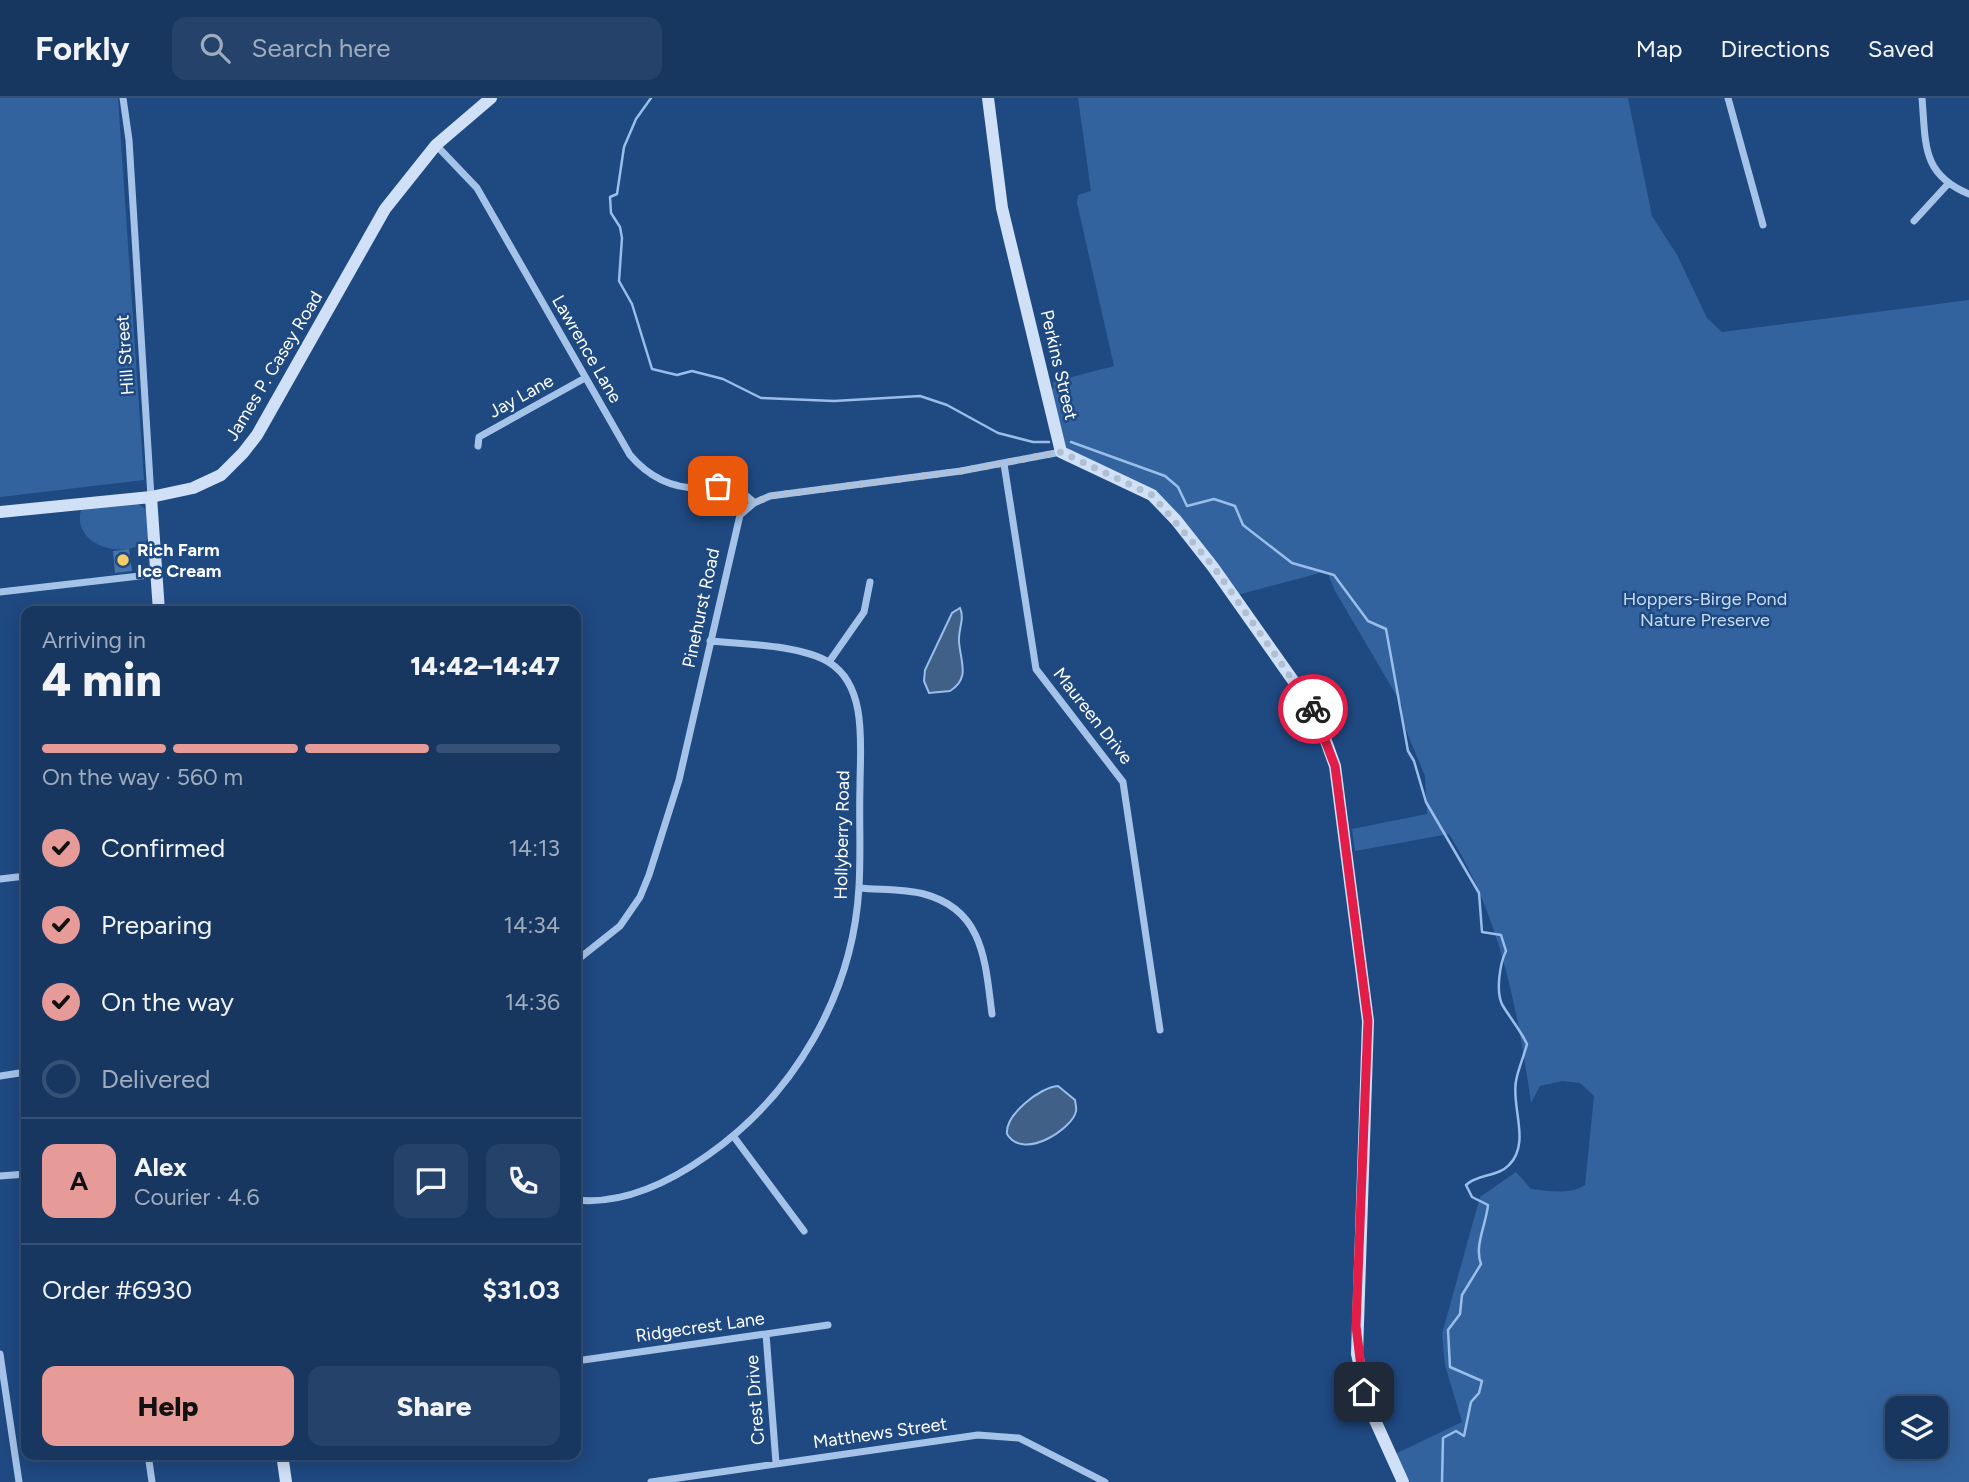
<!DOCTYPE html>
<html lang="en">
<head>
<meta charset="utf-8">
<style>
  body { margin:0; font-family:Figtree,sans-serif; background:#24426a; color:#f1f3f6; height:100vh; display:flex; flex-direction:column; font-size:26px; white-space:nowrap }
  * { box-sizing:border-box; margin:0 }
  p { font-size:23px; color:#9eacbd }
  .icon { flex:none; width:38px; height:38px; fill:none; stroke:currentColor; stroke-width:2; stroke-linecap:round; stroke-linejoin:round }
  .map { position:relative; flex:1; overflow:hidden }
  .sheet { position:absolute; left:21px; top:508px; width:560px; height:854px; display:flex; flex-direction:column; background:#173761; border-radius:14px; box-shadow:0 4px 18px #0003,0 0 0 2px #365176 }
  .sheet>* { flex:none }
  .tools { position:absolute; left:1885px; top:1298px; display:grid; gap:14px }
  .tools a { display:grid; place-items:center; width:63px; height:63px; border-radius:14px; background:#173761; box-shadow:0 4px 18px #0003,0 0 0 2px #365176; font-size:35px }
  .pin { position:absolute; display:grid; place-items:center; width:60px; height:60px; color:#fff; margin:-30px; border-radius:14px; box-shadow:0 4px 10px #0006 }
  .courier { position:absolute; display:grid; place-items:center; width:70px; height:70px; margin:-35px; border:5px solid #e11d48; border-radius:50%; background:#fff; color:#222; box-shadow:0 2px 9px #0007 }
  .head em { font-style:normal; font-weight:800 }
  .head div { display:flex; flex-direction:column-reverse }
  .head { display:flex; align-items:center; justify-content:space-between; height:119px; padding:0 21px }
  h1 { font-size:46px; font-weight:800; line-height:52px }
  .bar { display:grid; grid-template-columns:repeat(4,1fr); gap:10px 7px; align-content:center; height:84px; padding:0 21px }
  .bar i { height:9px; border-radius:5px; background:#365176 }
  .bar .active { background:#e69b98 }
  .bar p { grid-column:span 4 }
  .line { display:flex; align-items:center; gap:18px; padding:0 21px; border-top:2px solid #365176 }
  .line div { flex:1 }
  .round { display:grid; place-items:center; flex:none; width:74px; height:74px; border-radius:14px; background:#24426a }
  ol { padding:0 21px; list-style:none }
  li { display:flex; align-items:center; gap:21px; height:77px }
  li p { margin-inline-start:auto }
  li .icon { padding:7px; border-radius:50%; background:#e69b98; color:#111; stroke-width:4 }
  li:last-child { color:#9eacbd }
  li i { width:38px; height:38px; border:4px solid #365176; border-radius:50% }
  .primary-button { display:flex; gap:14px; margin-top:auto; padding:14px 21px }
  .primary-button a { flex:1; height:80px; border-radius:14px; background:#e69b98; color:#111; font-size:28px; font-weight:800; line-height:80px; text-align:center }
  .primary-button a+a { background:#24426a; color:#f1f3f6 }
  header { display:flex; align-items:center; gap:42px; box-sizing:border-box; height:98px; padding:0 35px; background:#173761; border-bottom:2px solid #365176 }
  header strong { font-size:33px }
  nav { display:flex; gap:38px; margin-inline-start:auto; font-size:24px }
  .search { width:490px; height:63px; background:#24426a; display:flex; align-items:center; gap:18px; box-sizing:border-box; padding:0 24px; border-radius:14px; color:#9eacbd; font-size:26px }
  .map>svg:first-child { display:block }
  .green { fill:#33639f; fill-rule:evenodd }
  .water { fill:#406088; stroke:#99beea; stroke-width:2 }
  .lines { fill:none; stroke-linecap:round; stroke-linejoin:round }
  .stream { stroke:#99beea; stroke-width:2.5 }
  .building { fill:#4873aa }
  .street { stroke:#a5c3e8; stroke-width:7 }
  .secondary { stroke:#d0e0f7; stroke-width:12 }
  .done { stroke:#b1bfd3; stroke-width:7; stroke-dasharray:0 12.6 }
  .route { stroke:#e11d48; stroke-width:9 }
  .poi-dot { fill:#f6cd65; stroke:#1f4981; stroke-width:2.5 }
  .labels { text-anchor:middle; stroke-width:5; stroke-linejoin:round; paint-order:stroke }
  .street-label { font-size:18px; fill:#fff; stroke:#1f4981 }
  .poi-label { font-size:18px; font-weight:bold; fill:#fff; stroke:#1f4981; text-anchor:start }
  .park-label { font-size:18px; fill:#c9ddf6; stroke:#1f4981 }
</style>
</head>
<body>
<header>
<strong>Forkly</strong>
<div class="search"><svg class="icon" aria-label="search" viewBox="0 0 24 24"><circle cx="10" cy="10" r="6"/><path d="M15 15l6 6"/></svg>Search here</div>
<nav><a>Map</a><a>Directions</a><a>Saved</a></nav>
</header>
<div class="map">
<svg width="1969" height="1384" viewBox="0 0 1969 1384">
  <rect width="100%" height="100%" fill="#1f4981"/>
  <path class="green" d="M0,0H118L144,382L0,399Z
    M1078,0H1628L1652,118L1677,157L1707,220L1722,234L1969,202V1384H1410L1393,1357L1462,1324L1445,1267L1442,1236L1480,1099L1516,1074L1531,1091C1549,1093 1569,1097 1585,1087L1594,998L1580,985L1562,983L1540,988L1531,1005C1518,912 1500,817 1449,736L1355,753L1352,731L1427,716L1425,678L1403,625L1402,607L1334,491L1327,473L1233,498L1152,397L1061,354L1047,292L1054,290L1053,284L1114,268L1077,105L1078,97L1091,93ZM1897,1311H1936V1349H1897Z
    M137,405L148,413L149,440C128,464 71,448 81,412Z"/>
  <path class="water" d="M960,510C965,521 958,532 959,543C960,563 971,580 950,593L929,595L924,583L925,572L952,515Z
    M1058,988L1075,1002C1075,1004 1077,1011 1076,1013C1074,1029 1024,1064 1007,1036C1005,1017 1040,989 1058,988Z"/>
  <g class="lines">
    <path class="stream" d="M651,0L636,21L624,49L617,96L610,99L611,115L620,129L622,140L619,183L632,206L652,271L677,277L692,273L723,281L761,300L834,303L920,298L947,307L998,335L1033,344H1049
      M1071,344L1165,378L1178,389L1187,408L1214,401L1235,408L1243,427L1292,465L1334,477L1368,523L1386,531L1408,653L1414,663L1426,704L1479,795L1482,834L1501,837L1506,853C1500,865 1495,895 1503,908C1511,921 1520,932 1527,946C1524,958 1518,971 1516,983C1511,1009 1531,1045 1509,1067C1498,1079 1477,1076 1466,1087L1472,1099L1488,1107C1486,1127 1474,1148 1481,1166L1462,1197L1460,1216L1448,1232L1450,1269L1482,1283L1479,1295L1471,1304L1464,1338L1456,1333L1443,1340L1442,1384"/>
  </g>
  <path class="building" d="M129,451L132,473L115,475L113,453Z"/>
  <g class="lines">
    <path class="street" d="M123,0L129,42L151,399
      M1728,0L1763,127
      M1922,0C1926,46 1921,76 1969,96
      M436,47L477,90L630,357C648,378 670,390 698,390C725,390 733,382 754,405
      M1914,123L1947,87
      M478,348L479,339L585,280
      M1004,366L1036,571L1123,684L1160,932
      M0,494L157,476
      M829,564L864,514L870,484
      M0,781L26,778
      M859,790C880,792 904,791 924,796C984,812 985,863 992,916
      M576,863L620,828L640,799L649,777L679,682L740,417L754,405L770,398L961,373L1061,354
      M0,978L26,974
      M734,1039L804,1133
      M0,1078L26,1076
      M576,1102C624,1107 670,1084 708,1057C795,996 853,896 859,789C861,756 859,722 860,688C860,650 868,589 830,565C803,547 743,546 710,543
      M766,1236L776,1365
      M0,1256L19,1384
      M576,1263L828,1227
      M148,1356L152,1384
      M651,1384L978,1337L1019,1340L1105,1384"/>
    <path class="secondary" d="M988,0L1002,110L1061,354L1152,397L1176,422L1213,469L1316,615L1335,668L1368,923L1357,1256L1369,1309L1403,1384
      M151,399L159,513
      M0,414L151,399L193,390L221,377L243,355L257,337L385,111L436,47L491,0
      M282,1356L286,1384"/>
  </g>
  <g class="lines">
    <path class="done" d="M718,388C734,387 743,392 754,405L770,398L961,373L1061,354L1152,397L1213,468L1313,611"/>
    <path class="route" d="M1313,611L1335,668L1368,923L1356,1228L1364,1294"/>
  </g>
  <circle class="poi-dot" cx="123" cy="462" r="7"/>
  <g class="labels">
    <g class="street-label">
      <text transform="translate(587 251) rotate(60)" y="6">Lawrence Lane</text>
      <text transform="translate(125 257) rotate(-94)" y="6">Hill Street</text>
      <text transform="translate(1059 267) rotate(77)" y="6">Perkins Street</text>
      <text transform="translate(274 268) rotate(-59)" y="6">James P. Casey Road</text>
      <text transform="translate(521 298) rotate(-29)" y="6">Jay Lane</text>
      <text transform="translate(701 510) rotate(-78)" y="6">Pinehurst Road</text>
      <text transform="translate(1093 618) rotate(52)" y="6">Maureen Drive</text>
      <text transform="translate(842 737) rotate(-89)" y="6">Hollyberry Road</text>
      <text transform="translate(700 1229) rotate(-8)" y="6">Ridgecrest Lane</text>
      <text transform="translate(755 1302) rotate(-94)" y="6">Crest Drive</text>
      <text transform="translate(880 1335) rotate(-8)" y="6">Matthews Street</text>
    </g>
    <g class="poi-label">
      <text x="137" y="458">Rich Farm<tspan x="137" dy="21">Ice Cream</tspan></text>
    </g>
    <g class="park-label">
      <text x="1705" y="507">Hoppers-Birge Pond<tspan x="1705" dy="21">Nature Preserve</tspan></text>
    </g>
  </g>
</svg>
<div class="tools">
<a><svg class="icon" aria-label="layers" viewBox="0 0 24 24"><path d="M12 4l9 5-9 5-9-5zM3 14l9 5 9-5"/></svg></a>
</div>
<div class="pin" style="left:718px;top:388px;background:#ea580c"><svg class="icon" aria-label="bag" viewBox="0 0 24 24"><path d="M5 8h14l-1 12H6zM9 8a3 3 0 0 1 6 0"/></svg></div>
<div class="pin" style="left:1364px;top:1294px;background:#1f2937"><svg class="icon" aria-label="home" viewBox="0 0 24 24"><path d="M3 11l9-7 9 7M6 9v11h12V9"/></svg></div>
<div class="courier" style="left:1313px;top:611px"><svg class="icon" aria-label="bike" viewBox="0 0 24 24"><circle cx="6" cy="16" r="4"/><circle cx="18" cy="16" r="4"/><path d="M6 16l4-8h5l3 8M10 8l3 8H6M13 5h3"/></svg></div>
<section class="sheet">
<div class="head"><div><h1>4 min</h1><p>Arriving in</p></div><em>14:42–14:47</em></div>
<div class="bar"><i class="active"></i><i class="active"></i><i class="active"></i><i></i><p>On the way · 560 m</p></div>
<ol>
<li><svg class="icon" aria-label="check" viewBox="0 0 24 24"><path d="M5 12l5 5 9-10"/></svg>Confirmed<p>14:13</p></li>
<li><svg class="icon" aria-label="check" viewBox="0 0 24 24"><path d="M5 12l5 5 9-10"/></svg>Preparing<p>14:34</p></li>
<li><svg class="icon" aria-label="check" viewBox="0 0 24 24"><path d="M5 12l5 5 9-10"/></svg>On the way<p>14:36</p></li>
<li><i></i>Delivered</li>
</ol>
<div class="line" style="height:126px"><b class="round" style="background:#e69b98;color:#111">A</b><div><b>Alex</b><p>Courier · 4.6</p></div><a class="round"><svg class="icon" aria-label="chat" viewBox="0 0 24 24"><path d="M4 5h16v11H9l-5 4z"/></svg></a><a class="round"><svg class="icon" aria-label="phone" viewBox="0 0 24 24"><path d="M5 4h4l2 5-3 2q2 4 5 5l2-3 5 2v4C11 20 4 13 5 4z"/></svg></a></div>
<div class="line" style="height:91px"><div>Order #6930</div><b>$31.03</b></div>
<div class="primary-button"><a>Help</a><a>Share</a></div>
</section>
</div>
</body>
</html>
